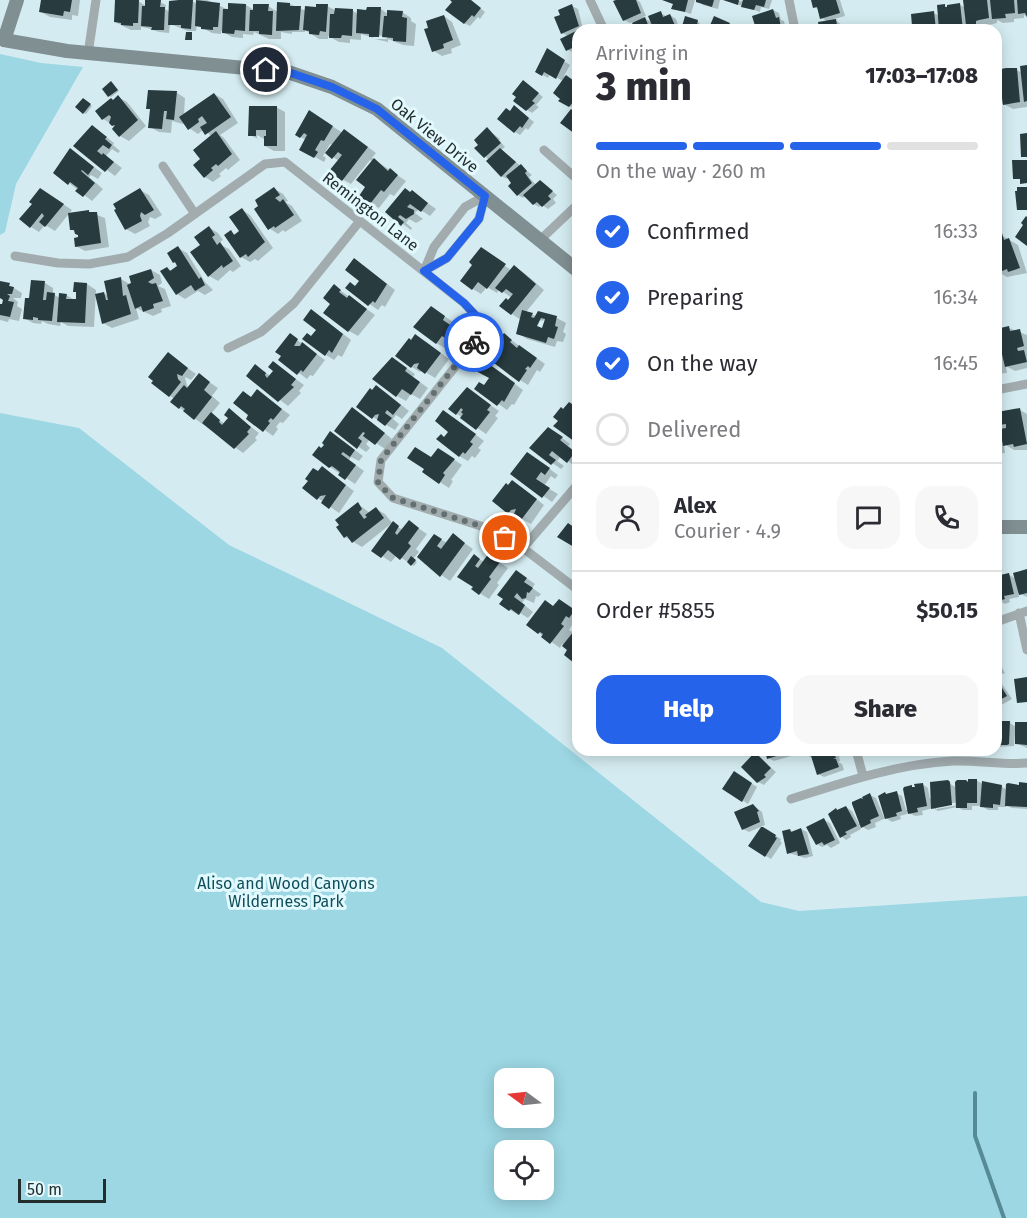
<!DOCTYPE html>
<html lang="en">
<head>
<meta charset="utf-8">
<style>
  body { margin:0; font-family:"Fira Sans",sans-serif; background:#f7f7f7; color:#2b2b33; height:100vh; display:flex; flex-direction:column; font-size:22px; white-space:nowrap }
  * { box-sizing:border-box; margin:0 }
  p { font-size:20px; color:#7c7c81 }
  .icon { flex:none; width:33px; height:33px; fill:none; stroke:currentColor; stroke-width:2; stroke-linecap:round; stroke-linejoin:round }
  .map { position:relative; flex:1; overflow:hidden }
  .sheet { position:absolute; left:572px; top:24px; width:430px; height:732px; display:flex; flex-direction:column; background:#fff; border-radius:18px; box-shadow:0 3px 15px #0003 }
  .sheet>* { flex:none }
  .needle { width:39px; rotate:285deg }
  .fabs { position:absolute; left:494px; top:1068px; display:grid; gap:12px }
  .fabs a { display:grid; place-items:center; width:60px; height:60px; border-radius:12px; background:#fff; box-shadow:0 3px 15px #0003; font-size:30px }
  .scale { position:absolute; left:18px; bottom:15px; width:88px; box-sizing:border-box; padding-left:6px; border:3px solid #242d2e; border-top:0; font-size:16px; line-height:21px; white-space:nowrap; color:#242d2e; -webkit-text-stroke:4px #e2f9fe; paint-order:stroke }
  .pin { position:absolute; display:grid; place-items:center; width:51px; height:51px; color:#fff; margin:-26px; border:3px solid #fff; border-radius:50%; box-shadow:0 2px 6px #0007 }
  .courier { position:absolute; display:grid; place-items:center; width:60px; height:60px; margin:-30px; border:4px solid #2563eb; border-radius:50%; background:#fff; color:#222; box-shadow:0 2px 8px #0007 }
  .head em { font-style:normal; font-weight:800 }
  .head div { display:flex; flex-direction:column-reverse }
  .head { display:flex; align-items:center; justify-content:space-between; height:102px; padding:0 24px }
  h1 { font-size:39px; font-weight:800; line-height:45px }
  .bar { display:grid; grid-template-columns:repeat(4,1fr); gap:9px 6px; align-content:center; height:72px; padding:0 24px }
  .bar i { height:8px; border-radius:4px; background:#e1e1e2 }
  .bar .current { background:#2563eb }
  .bar p { grid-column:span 4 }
  .line { display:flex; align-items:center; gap:15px; padding:0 24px; border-top:2px solid #e1e1e2 }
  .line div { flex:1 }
  .round { display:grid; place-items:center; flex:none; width:63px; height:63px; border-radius:18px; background:#f7f7f7 }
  ol { padding:0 24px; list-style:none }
  li { display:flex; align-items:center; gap:18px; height:66px }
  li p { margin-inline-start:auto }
  li .icon { padding:6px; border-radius:50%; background:#2563eb; color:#fff; stroke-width:4 }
  li:last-child { color:#7c7c81 }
  li i { width:33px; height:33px; border:3px solid #e1e1e2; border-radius:50% }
  .cta { display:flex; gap:12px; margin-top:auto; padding:12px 24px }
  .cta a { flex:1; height:69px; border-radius:18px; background:#2563eb; color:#fff; font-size:24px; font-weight:800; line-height:69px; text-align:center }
  .cta a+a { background:#f7f7f7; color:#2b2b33 }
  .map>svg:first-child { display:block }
  .green { fill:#9cd7e3; fill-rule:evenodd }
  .shadow { fill:#0003; fill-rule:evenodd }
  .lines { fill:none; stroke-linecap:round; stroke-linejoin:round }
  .stream { stroke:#568a94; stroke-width:4 }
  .building { fill:#283b3f; fill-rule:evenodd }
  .street { stroke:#a2acae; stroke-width:9 }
  .secondary { stroke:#808f92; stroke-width:14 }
  .done { stroke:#627072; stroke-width:6; stroke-dasharray:0 10.8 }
  .route { stroke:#2563eb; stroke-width:8 }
  .labels { text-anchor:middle; stroke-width:6; stroke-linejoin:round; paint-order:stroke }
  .street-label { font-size:16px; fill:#242d2e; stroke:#e2f9fe }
  .park-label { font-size:16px; fill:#0f4e59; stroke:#e2f9fe }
</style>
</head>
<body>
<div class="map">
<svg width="1027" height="1218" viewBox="0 0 1027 1218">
  <rect width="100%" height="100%" fill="#d4ecf1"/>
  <path class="green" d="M0,54L41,63L83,67L16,184L5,232L0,235Z
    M0,413L79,428L229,545L442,648L761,902L799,911L1027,896V1218H0ZM543,1078V1118H504V1078ZM543,1150V1190H504V1150Z"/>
  <path class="shadow" d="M46,0H80L78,16L72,15V20L50,17L41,12Z
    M116,0L138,1L146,6L160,2L166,5L165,9L170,12L192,1L197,4L198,0H207L229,10L246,5L254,10L268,6L278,12L279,4H290L306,11L327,6L335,10L353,11L358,14L381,9L388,14L402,12L411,18V21L416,24L414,46L403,45L388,39V42L375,39H387V36L371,35L374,38L361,34V40L350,39V43L339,42L328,36V39H319L305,30V32H292V34L281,32V39H269L254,32L253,35L243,34V38L232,37L221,31V34L212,33L197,25L196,31H188L170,24L169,33L159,32L147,28L141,27V30H131L115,22Z
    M452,0H470L485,12L480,19L478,17L470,26L464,23Z
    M615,0H637L640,2L646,16L642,17L653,23L661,13L667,17L670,15L676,19L680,30H632L635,29L633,22L630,23L624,20Z
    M667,0H695L691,14L673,8L674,5Z
    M698,0H720L718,9L703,5Z
    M772,0L769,9L761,7L760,12L727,1Z
    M812,0H840L845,16L834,19L848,30H820L828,22L822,18L819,10L815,7Z
    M965,0H1027V17L1024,15V18L1014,19V22L1003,23L997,20V23L984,26V28L976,29L970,26L971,30H922L913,25L933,13L940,16L945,6L949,8L960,5L966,8Z
    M572,6L578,9L583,29L578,30V54L568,50V36L562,33Z
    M773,10L779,13L781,20L784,21L786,30H761L758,28Z
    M444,16L452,22L461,45L451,49L452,53L442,56L434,51Z
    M697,21L707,30H683Z
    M729,24L735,27L733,30H709Z
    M547,50L570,65L564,76L578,84V106L575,109L561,101L563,81L550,74L548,78L537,72Z
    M1027,67V107L1013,109L1002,103V110H996V72L1016,70L1023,73Z
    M112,83L119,91L111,97L109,96Z
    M528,85L543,97L536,105L539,107L532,113L527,110Z
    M177,93L185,98L184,115L214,94L223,99L238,123L220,135L224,138L240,160L228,170L226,168L219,174L221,176L213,182L205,177L202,159L211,136L204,129L198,134L189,128L183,120V124L172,121L171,133L159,132L150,127L152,110L148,108Z
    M118,97L127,102L146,126L129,141L120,136L114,129L117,127L103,119Z
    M85,101L92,106L86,114L84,113Z
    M276,107L285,112V151H274L265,146L271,143L257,135V138L260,140L250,135Z
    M515,107L534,122L528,130L526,128L520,135L515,132L510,113Z
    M318,117L343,133L353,136L376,153L372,158L406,181L394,196L390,194L379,208L370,203L367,187L373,162L370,160L351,184L342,179L339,161L327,153L333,145L330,144L323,156L326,158L324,162L301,149L306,140L297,135Z
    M92,126L114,143L113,145L120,151L118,153L112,149L106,156L122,168L115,176L75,146Z
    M487,129L500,139L499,140L505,147L501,150L532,175L529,177L536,185L540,182L557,195L553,199L556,203L548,209L542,205L539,207L534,204L526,196L523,198L518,195L513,183L509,177L507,179L501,176L489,160L477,148Z
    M71,150L102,173L98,179L91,175L89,177L103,189L92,201L55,172Z
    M275,189L283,194L288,201L285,202L292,206L302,221L285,232L283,230L278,234L269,228Z
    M140,190L149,195L162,215L155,219L150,217L148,222L150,226L135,234L126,229Z
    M412,192L436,209L430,216L419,209L415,213L423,219L416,223L409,219L406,223L412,228L411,230L387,212Z
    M49,195L72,210L55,231L45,225L39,232L31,227Z
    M242,210L250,215L273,248L258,261L255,259L250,262L241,257L231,232L237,235L241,232Z
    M89,212L105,218L109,247L85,251L76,246L80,235L71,229Z
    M210,228L218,233L223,240L220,242L221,245L229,249L241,266L233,272L230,270L218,281L209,276L202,245Z
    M1001,235L1018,245L1027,273L1007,277L998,272L996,267V237Z
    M178,248L187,253L205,282L213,290L205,295L198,291L185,299L177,294L167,268L172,271L180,266L174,262L169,254Z
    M489,255L511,270L514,267L523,272L544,290L526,312L538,317L539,313L557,318L566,323L563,332L566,334L563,342L557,341L555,347L527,339L518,333L521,320L512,314L509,302L512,298L499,289L497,293L487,287L481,294L473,289ZM538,319L542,321L546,319L543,329L535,327Z
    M363,265L395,290L385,307L382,305L378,310L347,288L356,287L362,280Z
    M151,270L160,275L162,283L158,286L165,289L171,306L161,309L162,312L153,316L136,308L139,319L112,328L103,323V293L109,296L121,279L133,286Z
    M0,282L9,285L22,293L21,298H13L18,302L17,306L22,309L19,321L9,319L8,322L0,320V305L3,306V297H0Z
    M45,283L53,288V294L60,298L66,295L75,300H77V293L75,291L87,284L96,290L94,327L68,326L61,322L60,326L48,324L42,321L41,324L33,323L24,318L30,300Z
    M334,286L375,315L358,336L349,331L332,304Z
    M440,313L453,322L451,326L467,337L461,346L450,340L445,348L436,343Z
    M320,316L351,340L342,357L338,355L334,360L326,355L312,337L318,330Z
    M1009,328L1027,335V368L1015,371L1006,366L1007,373L996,374V337L1000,339Z
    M290,335L325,360L313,376L310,375L307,379L280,359Z
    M504,335L545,364L540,372L537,370L528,385L520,380L503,354Z
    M412,341H425L449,359L435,378L422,370L420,372L412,367Z
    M168,354L196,374L191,380L185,377L187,386L189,388L199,375L218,388L212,396L220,403L211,414L225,424L230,418L229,410L259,433L255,438L257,440L243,453L180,408L175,399L170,396Z
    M274,363L304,385L299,391L301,393L288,406L248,376L264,371L270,376L275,371Z
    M401,364L415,374L413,377L428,388L420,399L411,394L406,401L397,396Z
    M491,366L523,390L514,405L512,404L507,410L476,388L485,386L491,378Z
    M467,389L499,411L495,416L498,418L486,434L457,414Z
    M257,391L290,415L283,423L280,422L276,427L278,429L273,436L248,418L252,398Z
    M385,392L409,411L402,419L396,415L393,419L399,424L395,430L373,417Z
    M1027,408V450H1014L1004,444L1005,453L996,454V417L999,419L1020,410L1027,414Z
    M361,414L392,439L385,449L370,439L366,444L370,448L366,452L336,431Z
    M453,417L484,441L478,448L481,450L475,458L472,456L468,461L459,456L445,438L450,431Z
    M331,433L363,456L359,461L351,457L349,460L364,471L355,484L330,467L322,449Z
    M557,434L570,444L568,446L578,454L576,467L561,456L557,461L564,466L561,469L531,448Z
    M447,455L462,465L451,480L453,481L449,488L424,472L432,459Z
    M536,459L558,475L555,479L551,476L544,486L558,494L552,502L512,474Z
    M322,468L354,491L339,513L304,488Z
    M521,487L544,505L531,524L509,512Z
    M358,504L370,513L376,509L385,514L393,524L403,530L409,522L427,534L416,549L419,552L413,559L417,562L414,566L397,555L391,562L373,550L392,523L362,547L345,537Z
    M453,535L473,549L450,581L424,563L435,536L447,543Z
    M489,555L508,568L497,583L499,585L489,599L473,589L474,556L484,562Z
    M1027,571V597L1018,593L1019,597L1009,599L1010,602L1005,604L996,599V577L1008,574L1016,579Z
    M525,577L535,584L532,588L541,594L538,597L536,596L534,603L525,599L522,603L533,612L528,618L520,613L518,615L501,604Z
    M568,606L578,612V621L575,620L569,630L574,633L578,649V663L566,655L570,650L562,644L560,648L539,633L554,607Z
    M996,657L1005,673L996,677Z
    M996,680L1002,684L1012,699L996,708Z
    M996,722L1010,723L1016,727L1027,723V748L1018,744L1017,733H1015L1014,746L996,747Z
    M766,750H790L791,756L774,761L768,758Z
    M803,750H828L839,756L840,761L838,762L842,764L844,770L824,777L818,774L812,756L810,757L804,753Z
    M881,750H908V752L887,756L881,753Z
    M755,754L776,772L764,785L758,782Z
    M740,776L757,787L748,804L724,788Z
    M976,780L984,785L1001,786L1007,790L1027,784V809L1012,808L1006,805V807H998V810H988L982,806H972V810H963L957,807L938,811L933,808L922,811L923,815L915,816L907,812V814L900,816L901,819L892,822L886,818L875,823L876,827L868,830L859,825L861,829L850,835L851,837L846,840L841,836L838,811L846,807L852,811L859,824L861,823L866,803L870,795L876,798L884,817L886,816L888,795L896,793L902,796L906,810L908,809L914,788L922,784L928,788L930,799L947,782L957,788ZM959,802V805L936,809V806Z
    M753,805L762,812L765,825L749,832L743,829Z
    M824,820L830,823L840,843L831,848L827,845L822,847L817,844Z
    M763,828L781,839L780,841L782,843L771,859L750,846Z
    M801,829L807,832L813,856L805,858L789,853L790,830L793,832Z"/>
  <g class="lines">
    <path class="stream" d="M975,1093V1136L1004,1218"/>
  </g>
  <path class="building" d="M41,0H72L70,12L64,11L63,16L39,12Z
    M115,0H139L138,23H133V26L121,25V23L114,22Z
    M145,0H161L160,7H165L164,30H151L152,27L141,26L142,6H145Z
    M179,0H193L191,29L181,28V25H168L169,1Z
    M196,0L220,3L218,27H213V30L201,29V27L195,26Z
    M450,0H471L481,8L474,17L472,15L464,24L445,10L452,2Z
    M616,0H636L641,13L623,21L613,1Z
    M662,0H688L685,12L671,9L673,4Z
    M696,0H714L712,7L696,2Z
    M723,0H739L738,5Z
    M743,0H766L764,7L756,5L754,10L741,7Z
    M811,0H836L840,13L820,19L817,7L813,8Z
    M963,0H987L989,18L979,20L976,21V24L966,25Z
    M990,0H1014L1015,13L1005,14L1006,18L992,19Z
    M1017,0H1027V17L1025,13L1018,14Z
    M277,2L290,3V6H301L299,30L276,31Z
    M228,3L246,4L245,31L235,30L234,34L222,33L223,9H228Z
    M960,3L963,30H939L937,5L945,4V7H947V5Z
    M253,4H269L268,11H273L272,35L259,34V31H249L250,10H253Z
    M316,4H328L326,32L320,31L319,35L309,34V31L303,30L305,6L316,7Z
    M572,4L579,26L561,34L554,17L560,15L558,10Z
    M367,7H381L379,37H369V34L356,33L357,9L366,10Z
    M335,8L353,9L352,36L342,35L341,38H329L330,14H334Z
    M773,9L776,18L779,17L781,28L763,30L762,27L756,29L752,16Z
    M387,10L403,11L402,17L407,18L406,42L393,41V38L382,37L384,16H387Z
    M661,11L663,17L670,14L677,30H654L648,16Z
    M934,11L936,30H923L922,25L912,26L911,14Z
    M444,15L453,40L443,44L444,48L432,52L424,29L428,28L426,21Z
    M685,16L698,20L697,25L703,26L702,30H681Z
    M714,16L730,23L727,30H708Z
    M645,17L650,30H628L634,28L632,23Z
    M836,19L837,25L843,24L844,30H819L818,22Z
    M578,30V53L575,54L572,48L566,51L560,39Z
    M186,32H192V40H185Z
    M547,48L565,60L556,79L544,72L542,76L535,72Z
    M1027,65V101L1024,102L1020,66Z
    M1006,68H1017L1020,102L1003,105L1002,98H997L996,70Z
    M566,75L578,84L574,88L578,91V96L569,107L558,101L560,99L553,93Z
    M523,80L539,93L532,101L535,103L526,111L513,101L516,97L512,94Z
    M111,81L118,90L108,97L102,89Z
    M148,90L177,91L174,120L166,119L167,111H164L162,129L148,128L150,109H146Z
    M214,93L231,117L205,135L200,127L207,123L202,116L198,119L199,122L188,130L179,117Z
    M118,95L138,120L119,137L112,129L115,125L112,126L109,123L111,117L109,115L102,120L95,111L111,98L113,100Z
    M83,98L91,104L83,114L75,107Z
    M514,105L529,118L522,128L520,126L514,133L497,119L506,108L510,111Z
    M249,106H277V146H264V136H266V130H256V136H248Z
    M571,109L578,114V136L560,123Z
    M309,110L333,126L324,141L321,140L315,150L318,152L314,158L299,150L307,135L304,133L300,138L295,135Z
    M92,125L107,137L105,139L112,145L109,149L103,145L97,151L102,155L103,153L114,162L105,172L73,146Z
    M487,127L501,143L484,158L474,148L478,145L474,140Z
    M344,129L368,147L342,181L329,171L342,155L338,152L332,159L325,153Z
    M216,131L232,154L218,166L216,164L211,168L213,170L204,178L193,165L200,159L193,150Z
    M1027,133V157H1021L1020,134Z
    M70,148L94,167L88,175L82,170L81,171L95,183L83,197L75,191L78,188L70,182L68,185L53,173Z
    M500,148L516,162L501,177L486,161Z
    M374,158L388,171L390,168L398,175L384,192L381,190L370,204L359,196L365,187L356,180Z
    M1012,160H1027V183L1020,184V179H1013Z
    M521,164L527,171L525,173L532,183L517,196L508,186L511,183L506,176Z
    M540,180L553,191L548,196L551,199L542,207L537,202L533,205L523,195Z
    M274,187L280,195L275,198L280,202L283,199L294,215L275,228L274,226L268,230L254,209L258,206L255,200Z
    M1017,187H1027V210H1017L1015,191H1017Z
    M40,188L64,204L45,227L39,222L44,216L42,213L30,228L19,219L32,204L29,202Z
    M140,188L154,210L145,215L141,212L140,216L142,221L125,230L114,210L116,209L113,204Z
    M405,188L410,192L412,190L428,203L421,212L410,204L407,207L414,210V214L406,219L400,215L398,217L404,222L401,226L385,212Z
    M242,208L265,242L248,257L246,254L240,258L224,235L231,230L234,235L239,231L229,217Z
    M89,210V212H97L101,243L75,247L74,238L78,237V235L75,234L74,230H70L68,213Z
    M1026,216L1027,217V246L1015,237L1023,225L1021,223Z
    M209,226L215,235L212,237L217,245L220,242L233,261L223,268L222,265L208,277L190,252L200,245L194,237Z
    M1002,233L1004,240L1009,238L1020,268L1008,272L1007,269L997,273L996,235Z
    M178,246L199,279L201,277L205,285L195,291L191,285L176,295L160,271L167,267L170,271L177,266L175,262L173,263L167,253Z
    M481,247L506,264L487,289L478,282L472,290L460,281L472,265L469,262Z
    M354,258L387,284L375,303L373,301L368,306L345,288L350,282L355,286L359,281L345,270Z
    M514,265L536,284L511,315L499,306L506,298L508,300L513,294L506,289L502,293L495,288Z
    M151,269L154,278L148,282L152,284L156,283L163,301L153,304L154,308L143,312L141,306L135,309L127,285L131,283L129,276Z
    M121,277L123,296L126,295L131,314L102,324L95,294L104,292L106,300H108L104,281Z
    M31,280L45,281L43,300H46L47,292L55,293L52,321L38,320V318L33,317V320L23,319L25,298H29Z
    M0,281L10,283L9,286L14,287L12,294H7L10,296L8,301L14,302L10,317L0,315V304H2L3,300L0,298Z
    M74,282L87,283L85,323L57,322L59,293L67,294L66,299H76V292H73Z
    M334,284L341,290L339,292L347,298L349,295L367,309L348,332L323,313L330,304L323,298Z
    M431,306L445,316L443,320L459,331L451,342L442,336L436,344L413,327Z
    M311,309L343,334L332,353L329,350L325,356L302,339L307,333L311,336L316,330L303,320Z
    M522,310L533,313L531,317L534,318L538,311L557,316L555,326L558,327L554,339L548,337L546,343L516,334ZM541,318L545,319L542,328L537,326Z
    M1009,326L1010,331L1020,329L1024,346L1017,348L1018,351L1024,350L1027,362L1005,367L996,329Z
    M290,333L298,339L294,346H300L302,342L317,354L303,372L301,370L297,375L278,360L281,356L275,352Z
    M504,333L512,340L510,342L517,348L519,345L537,358L530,368L528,366L525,369L527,370L519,382L494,363L501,354L493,348Z
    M415,334L441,353L425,374L417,368L419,363L414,364L411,368L395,356L409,338L411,340Z
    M168,352L188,368L182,376L177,374L178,379L181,382L169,397L151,383L153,381L148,377Z
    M392,357L407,368L405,371L420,382L411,395L402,389L396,397L372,379Z
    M482,359L515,383L504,402L502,400L497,406L474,389L479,382L484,385L489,378L474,370Z
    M273,361L296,379L291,385L294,387L278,402L246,376L255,364L266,373L265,375L267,378L273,371L268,367Z
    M199,373L210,382L204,390L212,397L194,420L183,411L185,409L181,406L179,409L170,402L184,385L187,388Z
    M376,385L401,405L393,415L387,410L385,413L392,418L385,426L377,420L379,414L375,415L372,419L356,407L370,388L372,390Z
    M467,387L491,405L487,410L490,412L476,430L460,418L463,414L461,412L463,410L461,408L456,415L448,409Z
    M257,389L282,409L273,420L271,418L268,421L270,423L263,432L246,419L248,415L233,403L243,391L251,397Z
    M569,402L578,408V444L553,426L558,421L553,417L561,407L563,409Z
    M352,407L385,433L375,445L363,436L365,433L363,432L358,438L362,441L357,449L334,431Z
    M229,408L251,427L247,432L249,434L234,449L202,423L211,412L220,420L219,422L222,425L228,418L224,415Z
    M1020,408L1027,444L1014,447L1013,444L1003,446L1000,429L1006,428V424L999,425L997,412Z
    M443,410L476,434L470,442L473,444L465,454L463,452L459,457L436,439L441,434L444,437L448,432L435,421Z
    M548,427L563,437L560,440L575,452L567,463L552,451L549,455L556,460L551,465L529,448Z
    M330,431L355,450L350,457L343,452L341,454L356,465L345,480L338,475L340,472L332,466L329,468L312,455L319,446L321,448L324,445L322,443Z
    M415,447L431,457L438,448L455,459L443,473L445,475L439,484L422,472L424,469L407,458Z
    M527,452L550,468L545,475L541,472L536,479L550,488L542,498L510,474Z
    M322,466L346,485L329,509L321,503L326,495L320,496L317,500L302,488L308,481L305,479L313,468L318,471Z
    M512,480L537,499L521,520L514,514L516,509L511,510L508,514L492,501L506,483L508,485Z
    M358,502L362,509L359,512L364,519L367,517L365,515L376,507L384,518L352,543L347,536L344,538L336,527L339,525L335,520Z
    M409,520L419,528L408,543L411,546L400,560L388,550L381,558L371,551L393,521L399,526L395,533L397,535Z
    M568,523L578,530V553L572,549L574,547L557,537Z
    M453,533L465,543L440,577L417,557L434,534L442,539L437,546L441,549Z
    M489,553L500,562L489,577L491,579L479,595L471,589L473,587L457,577L474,554L480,559L475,566L478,568Z
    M411,556L416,560L411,566L407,562Z
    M1027,569V593L1019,595L1013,573Z
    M516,570L527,578L524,582L533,588L529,593L527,592L526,598L522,599L517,593L514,597L525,605L519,615L511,609L509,611L499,604L503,599L497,595Z
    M1009,573L1014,594L1004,596L1005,599L998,601L996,600V576Z
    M559,599L575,610L569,618L566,616L561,624L564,626L550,644L541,637L543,634L540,632L538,634L526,625L545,600L553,606Z
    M578,626V659L574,663L564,655L567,650L562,646Z
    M1027,677V702L1017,703L1014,679Z
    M996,678L1007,696L996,702Z
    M996,721H1010L1009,744L1007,745H996Z
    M1015,722H1027V745L1015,744Z
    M765,750H785L786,753L767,759Z
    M830,750L833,751L836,758L833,759H836L839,767L817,775L811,756Z
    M755,752L771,768L764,775L766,777L757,783L741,767Z
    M734,771L752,783L742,802L722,789Z
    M968,779H977V803H967V808H956L955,782L957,780H966L968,782Z
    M948,780L950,782L952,805L931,809L930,782Z
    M982,781L1002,785L1000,805L993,804V808L980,807Z
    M1019,782L1027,783V807L1005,806L1006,784L1008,783L1019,785Z
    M923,783L927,806L917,808L918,812L908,814L903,789L904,787L912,785V787H915L914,784Z
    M897,791L902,811L896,813L897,816L885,819L878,796L885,792L886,794Z
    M870,793L879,816L870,820L871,823L861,828L852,804V802L861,798L863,799L862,797Z
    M753,804L759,811L757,812L760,822L742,830L734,812Z
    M846,806L857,826L845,832L847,834L840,838L828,814L836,808L837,810Z
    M824,818L835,840L824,845L822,842L816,845L806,827Z
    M761,827H763L776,835L775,837L777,838L765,857L748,846Z
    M801,828L809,854L798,856L797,851L787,854L782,831L790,829L791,832Z"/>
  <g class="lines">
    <path class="street" d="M590,0L604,30
      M789,0L795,30
      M88,54L96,0
      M544,150L578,180
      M163,166L195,214
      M540,240L578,204
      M15,256L58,263L89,264L128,257L168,233L265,164L285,162L464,303L478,318L474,343L381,460L378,482L393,498L487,528L523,548L578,590
      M424,271L447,258L479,219L485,196
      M424,271L434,247L465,207L485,196
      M228,348L261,332L294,303L359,222
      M996,390L1027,384
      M523,548L578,484
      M1019,613L1027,650
      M996,622L1027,611
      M856,750L863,776
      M791,799C844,782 897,764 953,761C977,760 1003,765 1027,763"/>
    <path class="secondary" d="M17,0L4,40L67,51L288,72L332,87L377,109L578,271
      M996,527H1027"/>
  </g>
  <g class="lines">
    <path class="done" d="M474,342L381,460L378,483L393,498L487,528L505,538"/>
    <path class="route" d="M266,70L288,72L332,87L377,109L485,196L479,219L447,258L424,271L464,303L478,318L474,342"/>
  </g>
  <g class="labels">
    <g class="street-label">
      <text transform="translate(435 135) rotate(39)" y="6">Oak View Drive</text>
      <text transform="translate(371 211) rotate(38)" y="6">Remington Lane</text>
    </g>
    <g class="park-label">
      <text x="286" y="889">Aliso and Wood Canyons<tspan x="286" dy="18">Wilderness Park</tspan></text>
    </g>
  </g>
</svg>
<div class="fabs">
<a><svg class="needle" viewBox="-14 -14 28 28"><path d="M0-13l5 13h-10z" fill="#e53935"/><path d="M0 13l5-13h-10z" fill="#7c7c81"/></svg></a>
<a><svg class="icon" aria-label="locate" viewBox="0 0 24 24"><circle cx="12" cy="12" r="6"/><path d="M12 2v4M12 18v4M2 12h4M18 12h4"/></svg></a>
</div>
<div class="scale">50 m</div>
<div class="pin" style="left:505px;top:538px;background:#ea580c"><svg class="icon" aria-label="bag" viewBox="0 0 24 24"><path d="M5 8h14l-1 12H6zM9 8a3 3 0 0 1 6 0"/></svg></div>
<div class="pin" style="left:266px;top:70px;background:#1f2937"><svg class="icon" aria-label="home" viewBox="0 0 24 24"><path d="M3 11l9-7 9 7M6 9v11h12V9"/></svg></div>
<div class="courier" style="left:474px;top:342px"><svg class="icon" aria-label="bike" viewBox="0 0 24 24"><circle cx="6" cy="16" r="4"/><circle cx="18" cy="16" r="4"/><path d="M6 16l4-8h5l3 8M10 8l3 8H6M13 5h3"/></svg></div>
<section class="sheet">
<div class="head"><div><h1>3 min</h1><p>Arriving in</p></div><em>17:03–17:08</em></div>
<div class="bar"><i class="current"></i><i class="current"></i><i class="current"></i><i></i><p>On the way · 260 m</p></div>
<ol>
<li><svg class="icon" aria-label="check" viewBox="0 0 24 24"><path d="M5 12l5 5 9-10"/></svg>Confirmed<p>16:33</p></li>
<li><svg class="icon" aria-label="check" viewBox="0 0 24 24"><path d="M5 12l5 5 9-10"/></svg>Preparing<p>16:34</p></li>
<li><svg class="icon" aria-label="check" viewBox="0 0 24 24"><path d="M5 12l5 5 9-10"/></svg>On the way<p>16:45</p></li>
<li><i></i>Delivered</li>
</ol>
<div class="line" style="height:108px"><a class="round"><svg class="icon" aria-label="person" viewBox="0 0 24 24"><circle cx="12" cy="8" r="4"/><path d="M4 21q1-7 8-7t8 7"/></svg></a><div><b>Alex</b><p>Courier · 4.9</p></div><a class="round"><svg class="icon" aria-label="chat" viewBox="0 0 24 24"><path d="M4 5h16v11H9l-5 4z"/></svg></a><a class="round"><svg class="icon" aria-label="phone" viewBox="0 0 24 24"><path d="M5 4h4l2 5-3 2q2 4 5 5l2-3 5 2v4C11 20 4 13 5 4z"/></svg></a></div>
<div class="line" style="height:78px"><div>Order #5855</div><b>$50.15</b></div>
<div class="cta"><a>Help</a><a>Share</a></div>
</section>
</div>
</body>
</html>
